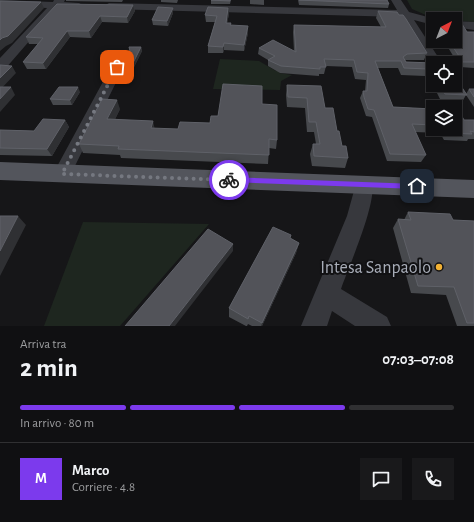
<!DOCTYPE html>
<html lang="it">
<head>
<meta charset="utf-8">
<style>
  body { margin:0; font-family:"Alegreya Sans",sans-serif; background:#19191b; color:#f1f3f6; height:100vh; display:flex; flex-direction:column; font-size:15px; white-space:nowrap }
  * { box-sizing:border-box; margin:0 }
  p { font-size:13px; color:#9c9d9f }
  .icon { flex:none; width:22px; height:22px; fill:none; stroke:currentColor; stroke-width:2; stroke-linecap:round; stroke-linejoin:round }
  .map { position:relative; height:326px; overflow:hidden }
  .drawer { display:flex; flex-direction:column; background:#101012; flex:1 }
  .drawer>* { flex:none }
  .needle { width:26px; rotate:42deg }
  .controls { position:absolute; left:426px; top:12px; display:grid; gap:8px }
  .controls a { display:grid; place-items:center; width:36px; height:36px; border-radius:0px; background:#101012; box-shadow:0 2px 6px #0003,0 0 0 1px #303032; font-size:20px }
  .pin { position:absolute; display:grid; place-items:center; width:34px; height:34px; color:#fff; margin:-17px; border-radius:8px; box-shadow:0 2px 6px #0006 }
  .courier { position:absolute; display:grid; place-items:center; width:40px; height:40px; margin:-20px; border:3px solid #7c3aed; border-radius:50%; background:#fff; color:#222; box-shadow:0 1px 5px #0007 }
  .overview em { font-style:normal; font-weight:600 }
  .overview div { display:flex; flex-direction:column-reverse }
  .overview { display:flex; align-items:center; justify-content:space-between; height:68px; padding:0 20px }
  h1 { font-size:26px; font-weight:600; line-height:30px }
  .bar { display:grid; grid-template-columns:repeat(4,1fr); gap:6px 4px; align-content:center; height:48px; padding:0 20px }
  .bar i { height:5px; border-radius:3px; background:#303032 }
  .bar .active { background:#7c3aed }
  .bar p { grid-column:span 4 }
  .line { display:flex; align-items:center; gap:10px; padding:0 20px; border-top:1px solid #303032 }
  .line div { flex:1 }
  .round { display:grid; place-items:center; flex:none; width:42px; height:42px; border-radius:0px; background:#19191b }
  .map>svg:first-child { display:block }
  .green { fill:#1e261f }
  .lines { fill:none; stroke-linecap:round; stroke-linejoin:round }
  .minor { fill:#37383d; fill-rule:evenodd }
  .major { fill:#53555c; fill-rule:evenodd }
  .wall { fill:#47494d }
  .shaded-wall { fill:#2f3033 }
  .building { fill:#525359; stroke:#5f6168 }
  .route { fill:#7c3aed }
  .done { stroke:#757880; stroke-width:4; stroke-dasharray:0 7.2 }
  .poi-dot { fill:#f2b134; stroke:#111113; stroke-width:1.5 }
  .labels { text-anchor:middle; stroke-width:4; stroke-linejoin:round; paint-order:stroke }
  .near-poi-label { font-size:18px; fill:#a8adb8; stroke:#111113; text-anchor:end }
</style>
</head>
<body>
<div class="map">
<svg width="474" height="326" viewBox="0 0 474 326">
  <rect width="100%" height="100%" fill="#161618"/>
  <path class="green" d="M407,0H474V22L441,19L426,15L412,9Z
    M220,59L259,61L276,71L279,70V73L292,75L281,81L280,90L213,89Z
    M83,222L209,224L120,326H44Z"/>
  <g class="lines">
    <path class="minor" d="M0,0L53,2L54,0H65L64,2L79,3L84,6L79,9L58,8L5,69L0,70V58L47,8L0,6Z
      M391,0H401L409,12L435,19H433V25L414,20L442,63H433V67L430,66L401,17L109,9L104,6L109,3L397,10Z
      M455,21L474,22V30L455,27Z
      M124,50L130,54L71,174L69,179L62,181L55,179L53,174L118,54Z
      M364,178L371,180C380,197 348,268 341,289L387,317L391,326H355L332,311L327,326H301L347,216L357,180Z"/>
    <path class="major" d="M0,162L474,180V198L0,180Z"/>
  </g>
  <path class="wall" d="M66,0H123L122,2L66,1Z
    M161,0H178L177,3L161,2Z
    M211,0H231L230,4H211Z
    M250,0H264V5L250,4Z
    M298,0H387L389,4L388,8L299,5Z
    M133,5L135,11L128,23L102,22L91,38L70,37L46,69H27L23,62L38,44H29L26,37Z
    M228,8L229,14L227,23H231V25L248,33L244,51L224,50L223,53H208V46L215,22H206L205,15Z
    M378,11L399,15L427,53L424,60H405L406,62L433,63V85H455L466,94L469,89H474V107L466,95L462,102L441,101L434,87H431L425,76L401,75L398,68H378L393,107L433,109V129H455L464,120H474V139H468L467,141L444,140L440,133L415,132L426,155L421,162L387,161L372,117L366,116L360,98L363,91H365L366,80L355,79L352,67L326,66L324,74H319V76L280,73L268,66V60L258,54L259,48L294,51L293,32L294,25L381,27L376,18Z
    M173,13L168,26L153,25L152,20Z
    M467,32H474V68L460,67L444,41H455Z
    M129,47H141L142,51L128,79H120L118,75L130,52Z
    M287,85L325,108L337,131L342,146L348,158L345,168L312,166L310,154L313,144H316L314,132H307L305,108L287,107L286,95Z
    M80,92L72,105H53L50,99Z
    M262,104L277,140L276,149L269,148L268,164L121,158L120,155L83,153L79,144L120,109L115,119L155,129H178L210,123L218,116Z
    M65,120L69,127L52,156L0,155V130L34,131Z
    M408,212L453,220L474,221V326H457L446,295L411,293L393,228L398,219L404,220Z
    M290,239L299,243L296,253L262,326H252L248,324L247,326H246L229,317V308Z"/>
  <path class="shaded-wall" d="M41,2L44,8L12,43L6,46L0,51V40Z
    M133,5L135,11L128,23L127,17Z
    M173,8V13L168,26L167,21Z
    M228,8L229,14L226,29V23Z
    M100,16L102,22L91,38L89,31Z
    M248,26V33L244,51V45Z
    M67,31L70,37L46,69L43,63Z
    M224,43V50L223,53V47Z
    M141,47L142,51L128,79L127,75Z
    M12,66L16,73L0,90V78Z
    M11,87L15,95L0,112V99Z
    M78,87L80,92L72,105L70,100Z
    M117,100L120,109L111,128L107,119Z
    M65,120L69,127L52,156L47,149Z
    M153,121L155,130L151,128Z
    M18,216L26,225L0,276V251Z
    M299,243L296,253L262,326H261L262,323Z
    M233,244V251L175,326H169Z"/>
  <path class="building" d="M211,0H230V1Z
    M299,0H387L389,4Z
    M0,1L41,2L8,36L2,38L0,40Z
    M57,4L133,5L127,17L100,16L89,31H67L43,63L23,62L43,38L26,37Z
    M158,7L173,8L167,21L152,20Z
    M208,7L228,8L226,23H231L230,25L248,26L244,45L224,43L223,47L208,46L217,16L205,15Z
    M378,11L397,12L399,15H403L406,19L427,53L407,54L403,57L406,62L433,63V78L428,69L404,68L401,61H375L393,107L433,109V125L412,124L426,155L390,154L374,110L368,109L364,97L363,91H367L368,73L357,72L354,60L324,59L326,67H320V69L281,66L268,60L275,56L259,48L273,40L296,52L294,25L386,27Z
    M455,24H462L467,32H474V62H463L449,41H455Z
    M129,47H141L127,75H118L130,51Z
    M0,65L12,66L0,78Z
    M455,77L467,95L445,94L440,85H455Z
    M223,84L262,86V104L277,105V140L269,139V155L118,149L119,146L79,144L102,99L117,100L107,119L153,121L151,128L178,129L180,122L210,123L211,116H218Z
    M287,85L321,86L325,108H333L337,131H339L342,146H346L348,158L314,156L313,144H320L316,122H309L307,98L288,97Z
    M0,87H11L0,99Z
    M59,87H78L70,100L50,99Z
    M469,89H474V97Z
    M455,110L459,111L464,120H474V132L470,131L472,134L448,133L446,129H455Z
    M43,119L65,120L47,149L0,148V130L34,131Z
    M408,212L450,214L453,220L474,221V323H467L454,287L418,286L398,219L411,220Z
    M0,216H18L0,251Z
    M273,227L291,235L290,238L299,243L262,323L249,316L248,319L229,308Z
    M208,229L233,244L169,326H125Z"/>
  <path class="route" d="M229,177L417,184L420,186L417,189L229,182L226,180Z"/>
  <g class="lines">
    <path class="done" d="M117,67L62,174L229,180"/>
  </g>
  <circle class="poi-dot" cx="439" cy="267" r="4"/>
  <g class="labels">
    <g class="near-poi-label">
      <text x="431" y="273">Intesa Sanpaolo</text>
    </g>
  </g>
</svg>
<div class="controls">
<a><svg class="needle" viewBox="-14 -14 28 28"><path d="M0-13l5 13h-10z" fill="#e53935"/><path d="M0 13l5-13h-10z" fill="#9c9d9f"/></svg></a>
<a><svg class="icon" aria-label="locate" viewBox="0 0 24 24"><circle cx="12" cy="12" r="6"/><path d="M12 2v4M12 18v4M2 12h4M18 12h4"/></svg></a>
<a><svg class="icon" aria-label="layers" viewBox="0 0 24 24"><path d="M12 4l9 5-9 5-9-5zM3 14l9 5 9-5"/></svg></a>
</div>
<div class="pin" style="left:117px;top:67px;background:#ea580c"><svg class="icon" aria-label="bag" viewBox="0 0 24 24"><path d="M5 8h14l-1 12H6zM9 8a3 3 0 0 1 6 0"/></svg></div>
<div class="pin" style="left:417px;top:186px;background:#1f2937"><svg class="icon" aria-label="home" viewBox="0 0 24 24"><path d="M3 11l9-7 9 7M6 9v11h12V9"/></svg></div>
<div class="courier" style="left:229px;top:180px"><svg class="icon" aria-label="bike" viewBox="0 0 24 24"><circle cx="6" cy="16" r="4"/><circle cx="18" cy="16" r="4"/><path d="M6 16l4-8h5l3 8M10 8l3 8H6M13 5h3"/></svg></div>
</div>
<section class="drawer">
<div class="overview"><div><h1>2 min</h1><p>Arriva tra</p></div><em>07:03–07:08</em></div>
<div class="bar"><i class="active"></i><i class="active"></i><i class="active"></i><i></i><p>In arrivo · 80 m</p></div>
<div class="line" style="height:72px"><b class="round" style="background:#7c3aed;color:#fff">M</b><div><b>Marco</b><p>Corriere · 4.8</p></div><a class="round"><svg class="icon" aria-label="chat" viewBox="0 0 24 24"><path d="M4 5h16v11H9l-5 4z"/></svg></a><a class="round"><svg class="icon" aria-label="phone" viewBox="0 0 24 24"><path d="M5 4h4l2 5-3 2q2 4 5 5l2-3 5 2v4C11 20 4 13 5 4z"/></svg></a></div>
</section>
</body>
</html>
